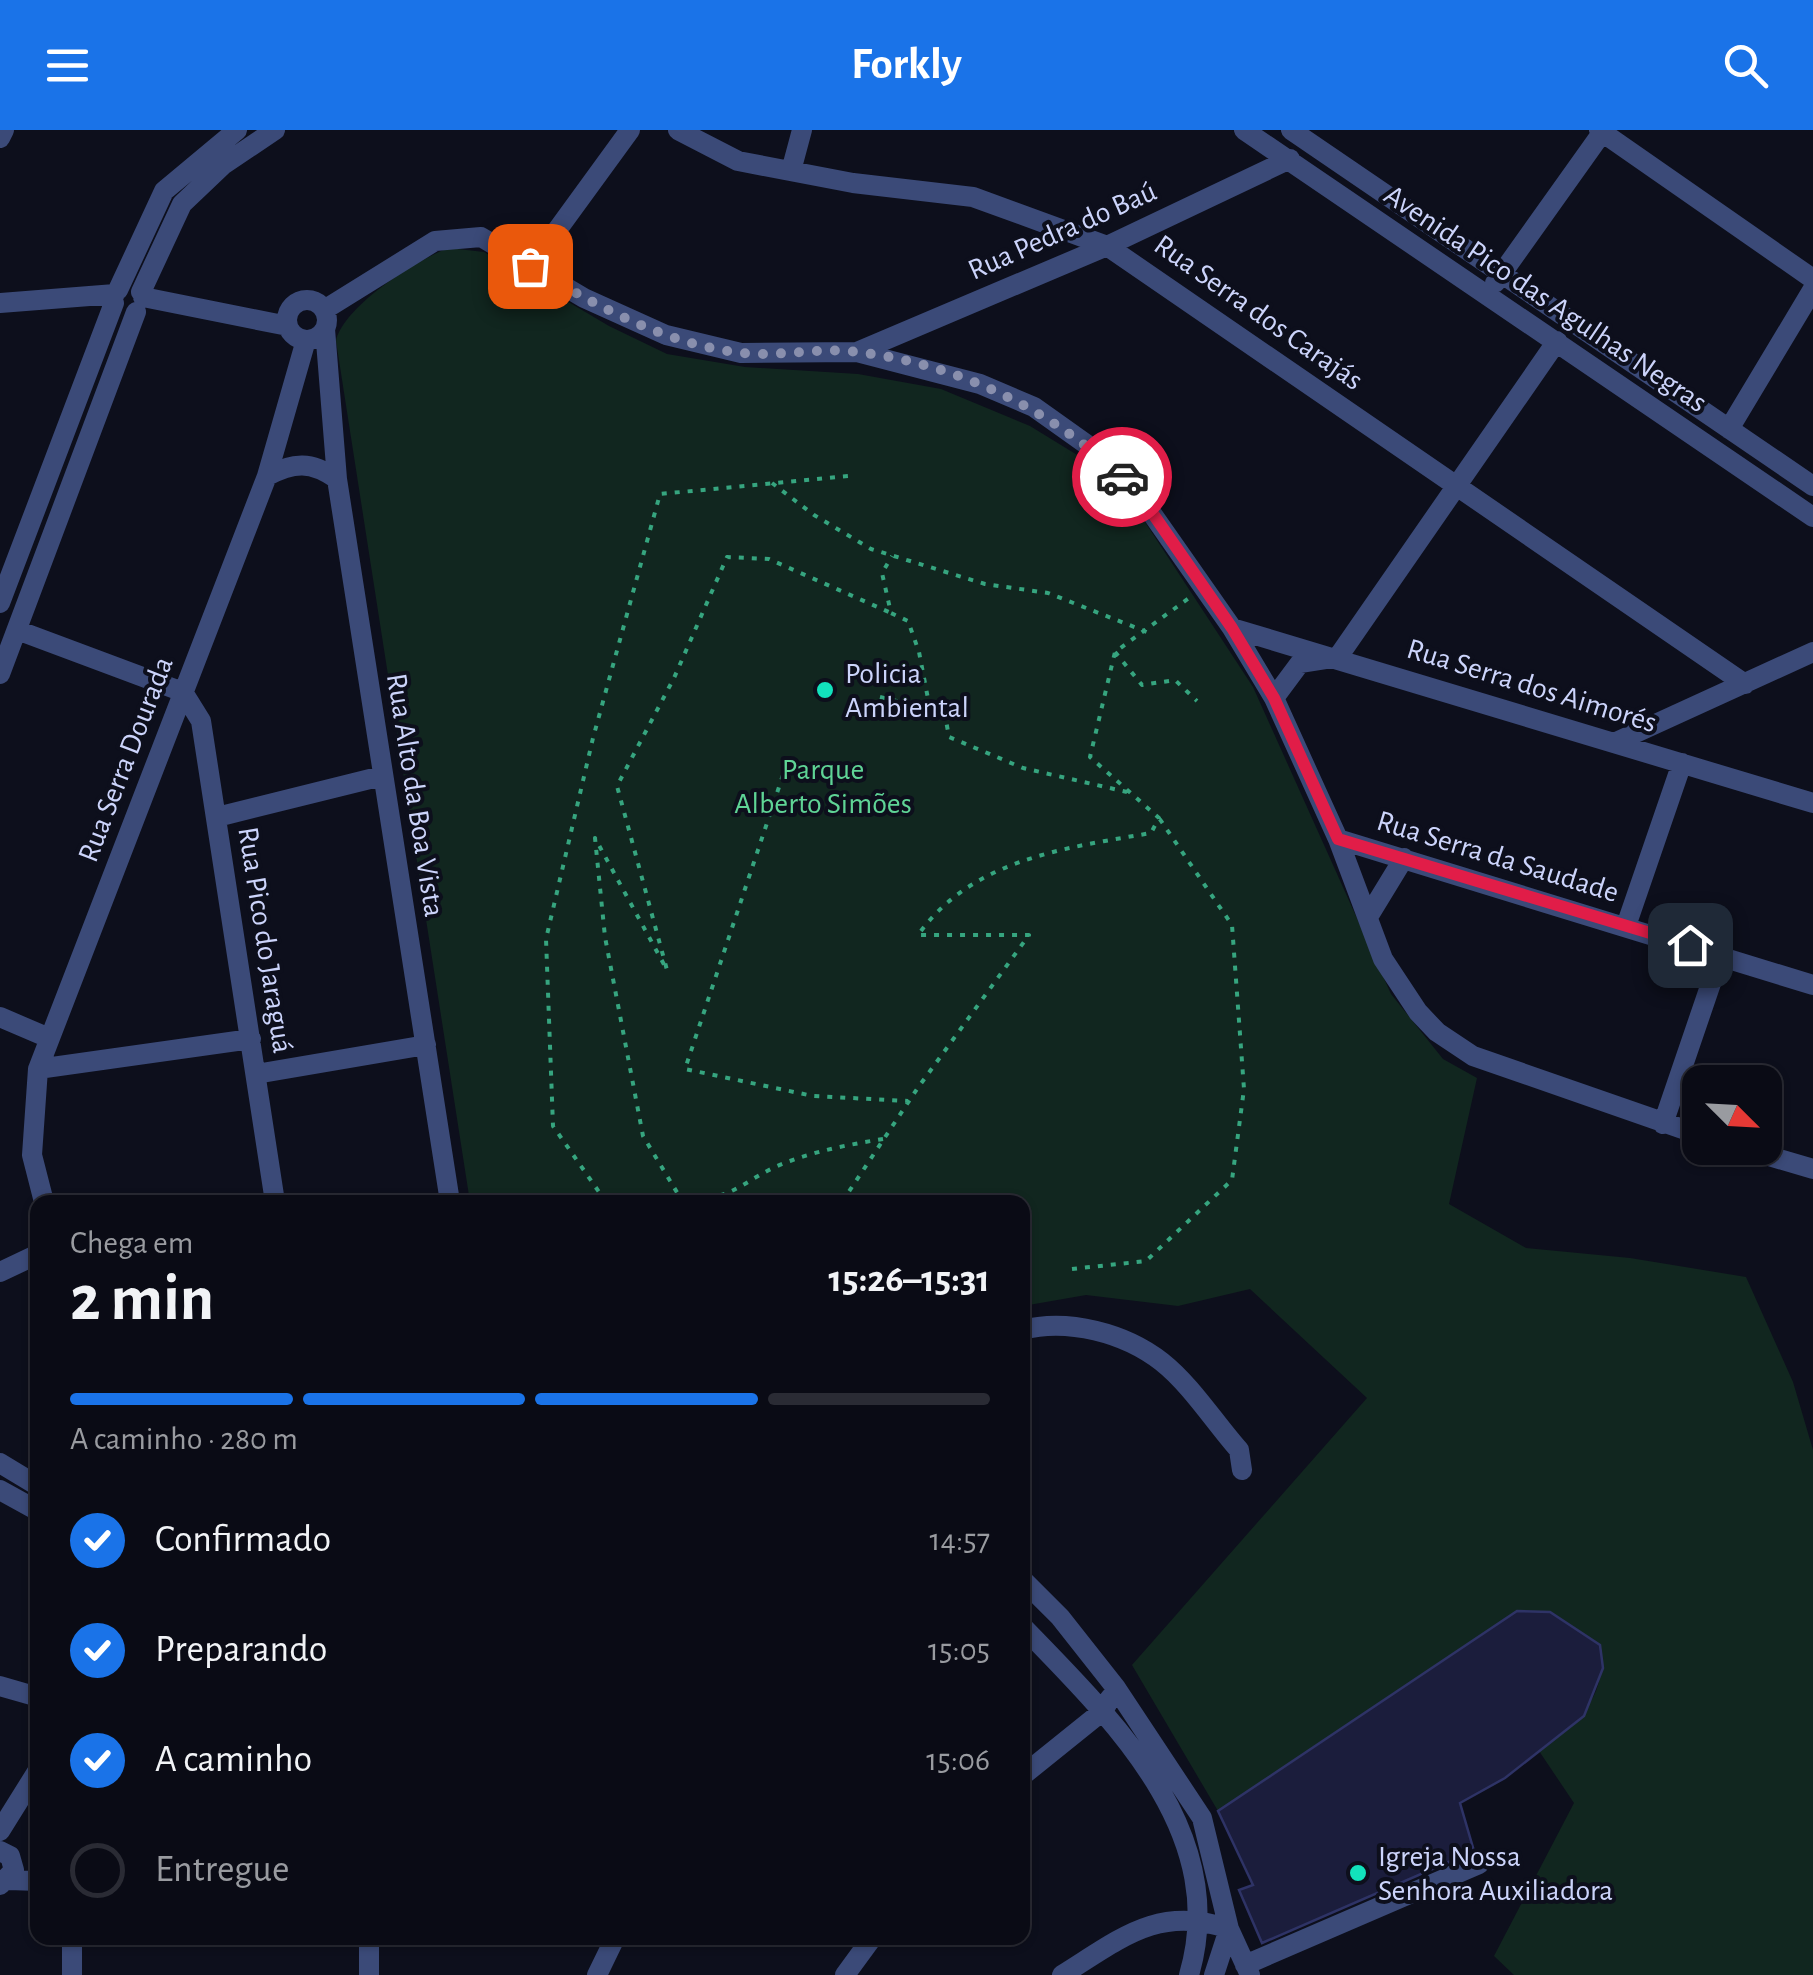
<!DOCTYPE html>
<html lang="pt">
<head>
<meta charset="utf-8">
<style>
  body { margin:0; font-family:"Alegreya Sans",sans-serif; background:#181922; color:#f1f3f6; height:100vh; display:flex; flex-direction:column; font-size:38px; white-space:nowrap }
  * { box-sizing:border-box; margin:0 }
  p { font-size:32px; color:#999ba0 }
  .icon { flex:none; width:55px; height:55px; fill:none; stroke:currentColor; stroke-width:2; stroke-linecap:round; stroke-linejoin:round }
  .map { position:relative; flex:1; overflow:hidden }
  .drawer { position:absolute; left:30px; top:1065px; width:1000px; height:750px; display:flex; flex-direction:column; background:#0a0b15; border-radius:20px; box-shadow:0 2px 8px #0004,0 0 0 2px #2a2b34 }
  .drawer>* { flex:none }
  .needle { width:65px; rotate:114deg }
  .fabs { position:absolute; left:1682px; top:935px; display:grid; gap:20px }
  .fabs a { display:grid; place-items:center; width:100px; height:100px; border-radius:20px; background:#0a0b15; box-shadow:0 2px 8px #0004,0 0 0 2px #2a2b34; font-size:50px }
  .pin { position:absolute; display:grid; place-items:center; width:85px; height:85px; color:#fff; margin:-42px; border-radius:20px; box-shadow:0 5px 15px #0006 }
  .courier { position:absolute; display:grid; place-items:center; width:100px; height:100px; margin:-50px; border:8px solid #e11d48; border-radius:50%; background:#fff; color:#222; box-shadow:0 2px 12px #0007 }
  .overview em { font-style:normal; font-weight:700 }
  .overview div { display:flex; flex-direction:column-reverse }
  .overview { display:flex; align-items:center; justify-content:space-between; height:170px; padding:0 40px }
  h1 { font-size:65px; font-weight:700; line-height:75px }
  .bar { display:grid; grid-template-columns:repeat(4,1fr); gap:15px 10px; align-content:center; height:120px; padding:0 40px }
  .bar i { height:12px; border-radius:8px; background:#2a2b34 }
  .bar .active { background:#1a73e8 }
  .bar p { grid-column:span 4 }
  ol { padding:0 40px; list-style:none }
  li { display:flex; align-items:center; gap:30px; height:110px }
  li p { margin-inline-start:auto }
  li .icon { padding:10px; border-radius:50%; background:#1a73e8; color:#fff; stroke-width:4 }
  li:last-child { color:#999ba0 }
  li i { width:55px; height:55px; border:5px solid #2a2b34; border-radius:50% }
  header { display:flex; justify-content:space-between; align-items:center; height:130px; padding:0 40px; background:#1a73e8; color:#fff; font-size:45px; font-weight:700 }
  .map>svg:first-child { display:block }
  .green { fill:#11261f }
  .building { fill:#1b1d3c; stroke:#2e3366; stroke-width:2.5 }
  .lines { fill:none; stroke-linecap:round; stroke-linejoin:round }
  .path { stroke:#36a57f; stroke-width:4; stroke-dasharray:5 8; stroke-linecap:butt }
  .minor { stroke:#3b4a78; stroke-width:20 }
  .done { stroke:#898fad; stroke-width:10; stroke-dasharray:0 18 }
  .route { stroke:#e11d48; stroke-width:12 }
  .poi-dot { fill:#12e2bc; stroke:#0d0f1c; stroke-width:4 }
  .labels { text-anchor:middle; stroke-width:8; stroke-linejoin:round; paint-order:stroke }
  .street-label { font-size:30px; fill:#ccd4fb; stroke:#0d0f1c }
  .poi-label { font-size:30px; fill:#ccd4fb; stroke:#0d0f1c; text-anchor:start }
  .park-label { font-size:30px; fill:#5fd496; stroke:#0d0f1c }
</style>
</head>
<body>
<header><svg class="icon" aria-label="menu" viewBox="0 0 24 24"><path d="M4 6h16M4 12h16M4 18h16"/></svg>Forkly<svg class="icon" aria-label="search" viewBox="0 0 24 24"><circle cx="10" cy="10" r="6"/><path d="M15 15l6 6"/></svg></header>
<div class="map">
<svg width="1813" height="1845" viewBox="0 0 1813 1845">
  <rect width="100%" height="100%" fill="#0d0f1c"/>
  <path class="green" d="M449,118L484,122L609,196L667,224L745,237L858,244L941,259L1030,296L1100,339L1143,389L1253,557L1391,864L1443,929L1477,948L1449,1074L1526,1118L1630,1128L1746,1147L1793,1252L1813,1320V1845H1514L1494,1826L1574,1673L1539,1621C1578,1591 1608,1569 1600,1515L1550,1482H1516L1218,1681L1132,1535L1367,1268L1250,1159L1178,1176L1086,1165L1023,1176L1022,1072H470L336,211C343,177 417,129 449,118Z"/>
  <path class="building" d="M1517,1481L1550,1482L1600,1515L1603,1538L1584,1586L1505,1648L1460,1673L1474,1721L1262,1813L1239,1760L1253,1755L1218,1681Z"/>
  <g class="lines">
    <path class="path" d="M772,353L814,385L871,419L985,454L1048,463L1147,502
      M1115,522L1142,555L1175,550L1197,571
      M880,567L930,579L919,522L908,491L891,483L882,443L892,426
      M930,579L945,585L949,607L1023,638L1127,662
      M783,645L685,939L813,966L908,971
      M883,1009C852,1014 820,1020 790,1031C744,1047 735,1073 681,1069L643,1006L605,807L595,708L667,840L617,656L674,548L727,427L769,429L891,483
      M606,1072L553,996L546,809L593,608L660,364L849,346
      M842,1072L917,959L1029,805H918C972,729 1065,718 1151,703L1159,688L1090,627L1115,522L1189,468
      M1072,1139L1146,1131L1232,1050L1244,959L1232,795L1159,688"/>
    <path class="minor" d="M678,0L738,31L853,53L973,67L1107,116L1745,554
      M1244,0L1813,387
      M1291,0L1813,356
      M1599,0L1813,149
      M0,8L4,0
      M791,41L802,0
      M531,136L630,0
      M1495,153L1604,0
      M118,160L164,61L237,0
      M141,162L182,74L223,35L275,0
      M143,167L288,196
      M287 190a20 20 0 1 1 40 0a20 20 0 1 1-40 0Z
      M0,173L115,164
      M324,180L435,111L481,107L584,168L666,205L741,223L857,222L980,254L1034,277L1086,314L1141,368L1232,498L1274,568L1338,709L1383,829L1418,882L1437,902L1473,926L1700,1005
      M325,199L337,349L450,1072
      M857,222L1107,116L1290,29
      M1729,299L1813,159
      M267,346C294,332 311,331 337,349
      M0,473L114,173
      M1232,498L1813,673
      M17,500L183,562L201,591L275,1072
      M0,544L136,182
      M1274,568L1300,533L1338,527L1557,211
      M1616,612L1813,522
      M217,687L382,646
      M1338,709L1813,855
      M1368,787L1404,728
      M1626,796L1682,633
      M0,887L49,908
      M38,939L251,909
      M256,944L426,915
      M1663,994L1721,824
      M1742,1018L1813,1039
      M44,1072L32,1025L38,939L267,346L306,210
      M0,1142L38,1124
      M1022,1200C1068,1188 1125,1203 1162,1232C1191,1255 1215,1293 1239,1320L1242,1340
      M0,1333L38,1356
      M0,1360L38,1381
      M1022,1449L1060,1487L1116,1558L1202,1688L1229,1799L1214,1845
      M1022,1496C1113,1590 1231,1702 1189,1845
      M0,1556L38,1567
      M1022,1646L1104,1580L1110,1568
      M0,1701L38,1640
      M0,1721L10,1726L14,1740L0,1755
      M9,1750L38,1751
      M72,1808V1845
      M369,1808V1845
      M1245,1835L1479,1734
      M597,1845L615,1808
      M845,1845L872,1808
      M1062,1845C1120,1809 1159,1774 1229,1799L1250,1845"/>
  </g>
  <g class="lines">
    <path class="done" d="M530,136C594,175 667,215 742,223C780,227 819,217 857,222C958,234 1050,279 1122,347"/>
    <path class="route" d="M1122,347L1142,368L1232,498L1274,568L1338,709L1690,815"/>
  </g>
  <g class="poi-dot">
    <circle cx="825" cy="560" r="10"/>
    <circle cx="1358" cy="1743" r="10"/>
  </g>
  <g class="labels">
    <g class="street-label">
      <text transform="translate(1062 100) rotate(-24)" y="10">Rua Pedra do Baú</text>
      <text transform="translate(1546 168) rotate(34)" y="10">Avenida Pico das Agulhas Negras</text>
      <text transform="translate(1259 182) rotate(35)" y="10">Rua Serra dos Carajás</text>
      <text transform="translate(1532 555) rotate(17)" y="10">Rua Serra dos Aimorés</text>
      <text transform="translate(125 629) rotate(-69)" y="10">Rua Serra Dourada</text>
      <text transform="translate(416 665) rotate(81)" y="10">Rua Alto da Boa Vista</text>
      <text transform="translate(1498 726) rotate(17)" y="10">Rua Serra da Saudade</text>
      <text transform="translate(266 810) rotate(81)" y="10">Rua Pico do Jaraguá</text>
    </g>
    <g class="poi-label">
      <text x="845" y="553">Policia<tspan x="845" dy="34">Ambiental</tspan></text>
      <text x="1378" y="1736">Igreja Nossa<tspan x="1378" dy="34">Senhora Auxiliadora</tspan></text>
    </g>
    <g class="park-label">
      <text x="823" y="649">Parque<tspan x="823" dy="34">Alberto Simões</tspan></text>
    </g>
  </g>
</svg>
<div class="fabs">
<a><svg class="needle" viewBox="-14 -14 28 28"><path d="M0-13l5 13h-10z" fill="#e53935"/><path d="M0 13l5-13h-10z" fill="#999ba0"/></svg></a>
</div>
<div class="pin" style="left:530px;top:136px;background:#ea580c"><svg class="icon" aria-label="bag" viewBox="0 0 24 24"><path d="M5 8h14l-1 12H6zM9 8a3 3 0 0 1 6 0"/></svg></div>
<div class="pin" style="left:1690px;top:815px;background:#1f2937"><svg class="icon" aria-label="home" viewBox="0 0 24 24"><path d="M3 11l9-7 9 7M6 9v11h12V9"/></svg></div>
<div class="courier" style="left:1122px;top:347px"><svg class="icon" aria-label="car" viewBox="0 0 24 24"><path d="M5 17H2v-5l4-1 3-4h7l3 4 3 1v5h-3M9 17h6M6 11h13"/><circle cx="7" cy="17" r="2"/><circle cx="17" cy="17" r="2"/></svg></div>
<section class="drawer">
<div class="overview"><div><h1>2 min</h1><p>Chega em</p></div><em>15:26–15:31</em></div>
<div class="bar"><i class="active"></i><i class="active"></i><i class="active"></i><i></i><p>A caminho · 280 m</p></div>
<ol>
<li><svg class="icon" aria-label="check" viewBox="0 0 24 24"><path d="M5 12l5 5 9-10"/></svg>Confirmado<p>14:57</p></li>
<li><svg class="icon" aria-label="check" viewBox="0 0 24 24"><path d="M5 12l5 5 9-10"/></svg>Preparando<p>15:05</p></li>
<li><svg class="icon" aria-label="check" viewBox="0 0 24 24"><path d="M5 12l5 5 9-10"/></svg>A caminho<p>15:06</p></li>
<li><i></i>Entregue</li>
</ol>
</section>
</div>
</body>
</html>
